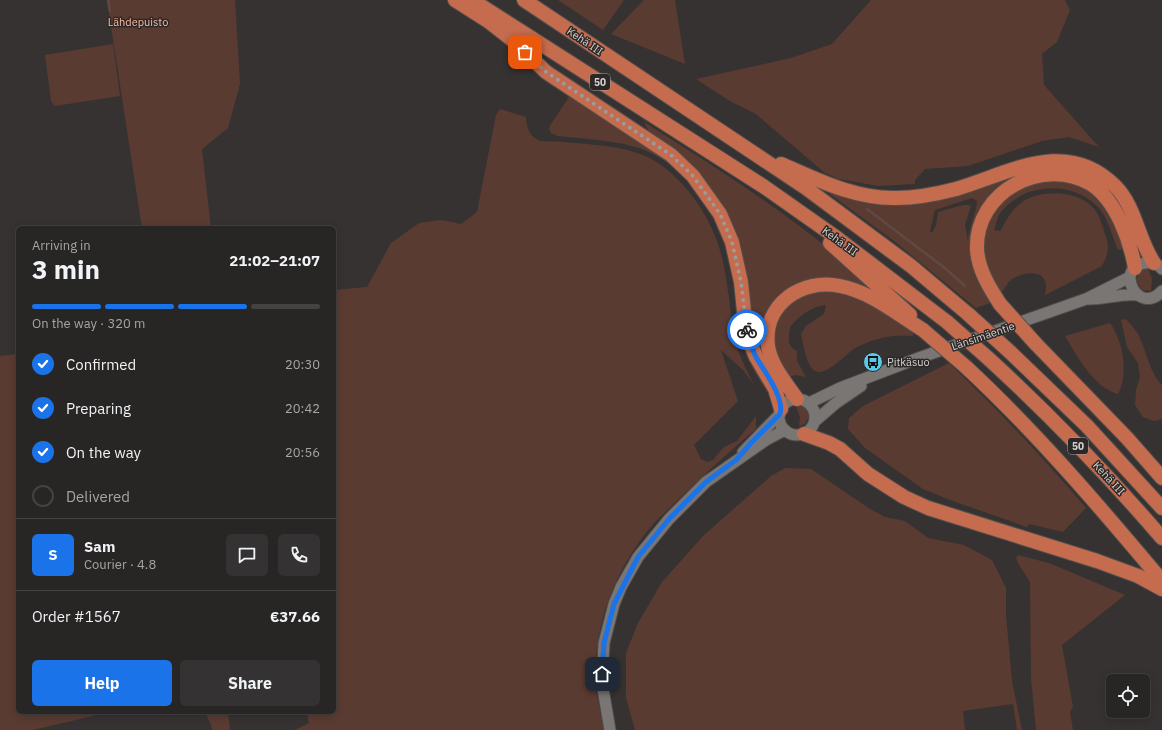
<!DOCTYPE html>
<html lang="en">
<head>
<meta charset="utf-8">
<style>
  body { margin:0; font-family:"IBM Plex Sans",sans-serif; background:#343232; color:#f1f3f6; height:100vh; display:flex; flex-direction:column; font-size:15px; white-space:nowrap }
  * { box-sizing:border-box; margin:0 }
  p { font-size:13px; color:#a5a5a7 }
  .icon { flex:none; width:22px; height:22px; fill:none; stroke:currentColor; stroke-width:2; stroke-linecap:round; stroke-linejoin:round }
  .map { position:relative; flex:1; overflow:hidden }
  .sheet { position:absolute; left:16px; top:226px; width:320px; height:488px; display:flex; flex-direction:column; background:#282625; border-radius:6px; box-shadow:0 2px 10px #0003,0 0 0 1px #444342 }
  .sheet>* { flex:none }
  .fabs { position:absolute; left:1106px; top:674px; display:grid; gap:8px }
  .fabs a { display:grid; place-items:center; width:44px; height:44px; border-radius:6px; background:#282625; box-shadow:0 2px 10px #0003,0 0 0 1px #444342; font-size:20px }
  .pin { position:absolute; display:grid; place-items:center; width:34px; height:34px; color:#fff; margin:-17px; border-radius:8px; box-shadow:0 2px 6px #0006 }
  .courier { position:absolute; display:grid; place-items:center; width:40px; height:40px; margin:-20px; border:3px solid #1a73e8; border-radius:50%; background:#fff; color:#222; box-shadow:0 1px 5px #0007 }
  .headline em { font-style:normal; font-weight:800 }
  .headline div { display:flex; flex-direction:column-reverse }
  .headline { display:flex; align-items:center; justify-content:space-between; height:68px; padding:0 16px }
  h1 { font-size:26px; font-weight:800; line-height:30px }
  .bar { display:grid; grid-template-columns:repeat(4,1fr); gap:6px 4px; align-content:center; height:48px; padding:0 16px }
  .bar i { height:5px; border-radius:3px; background:#444342 }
  .bar .on { background:#1a73e8 }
  .bar p { grid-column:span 4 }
  .line { display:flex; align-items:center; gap:10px; padding:0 16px; border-top:1px solid #444342 }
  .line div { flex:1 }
  .round { display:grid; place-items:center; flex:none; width:42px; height:42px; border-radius:6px; background:#343232 }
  ol { padding:0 16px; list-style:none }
  li { display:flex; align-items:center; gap:12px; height:44px }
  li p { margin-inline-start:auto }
  li .icon { padding:4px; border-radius:50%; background:#1a73e8; color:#fff; stroke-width:4 }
  li:last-child { color:#a5a5a7 }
  li i { width:22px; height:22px; border:2px solid #444342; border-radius:50% }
  .action { display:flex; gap:8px; margin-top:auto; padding:8px 16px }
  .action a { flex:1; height:46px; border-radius:6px; background:#1a73e8; color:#fff; font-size:16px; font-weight:800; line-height:46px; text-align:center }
  .action a+a { background:#343232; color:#f1f3f6 }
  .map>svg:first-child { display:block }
  .green { fill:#5a3b31; fill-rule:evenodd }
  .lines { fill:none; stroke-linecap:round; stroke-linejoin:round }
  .stream { stroke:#604942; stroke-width:2.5 }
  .secondary-casing { stroke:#514e4d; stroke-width:13 }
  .highway-casing { stroke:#514e4d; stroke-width:16 }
  .secondary { stroke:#7a7674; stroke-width:11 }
  .highway { stroke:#c56b4e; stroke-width:14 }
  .highway-bridge-casing { stroke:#514e4d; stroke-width:16; stroke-linecap:butt }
  .highway-bridge { stroke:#c56b4e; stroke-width:14 }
  .done { stroke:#9d9b9a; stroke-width:4; stroke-dasharray:0 7.2 }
  .route { stroke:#1a73e8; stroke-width:5 }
  .labels { text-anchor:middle; stroke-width:3; stroke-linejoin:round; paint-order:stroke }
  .shield { fill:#2c2827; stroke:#a2a09f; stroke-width:1 }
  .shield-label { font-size:10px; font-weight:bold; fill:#d5d3d2 }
  .park-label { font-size:11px; fill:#ffbaa3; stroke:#2c2827 }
  .street-label { font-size:11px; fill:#d5d3d2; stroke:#2c2827 }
  .poi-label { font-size:11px; fill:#d5d3d2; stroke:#2c2827; text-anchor:start }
</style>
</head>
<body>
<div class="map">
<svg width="1162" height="730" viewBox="0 0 1162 730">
  <rect width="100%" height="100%" fill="#363231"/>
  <path class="green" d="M107,0H235L240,84L228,128L202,149L211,228H142Z
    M558,0H624L603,30Z
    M644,0H675L685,64L611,34Z
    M871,0H1065L1070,10L1057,42L1042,54L1044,85L1099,147L1069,137L1042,141L968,166L925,169L915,180V184L878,186L839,179L825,173L756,114L730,101L696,79L791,58L832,44Z
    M113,44L120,96L55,106L51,101L45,55Z
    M571,94L647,143L685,175L721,228L771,390L767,392C755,373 743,354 739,332C736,314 736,296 733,278C724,227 693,168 642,149C615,140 585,139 558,136L551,133L549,128L551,124Z
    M500,109L526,117C526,127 530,138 541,141C545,142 556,141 562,142C594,145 634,145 661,165C692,188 715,224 723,262C726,274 727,286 729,298C731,312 731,327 735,340C739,356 747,371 754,385L743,370L721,350L738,401L694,445L701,459L707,462L713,460L724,447L737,441L756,416V429C731,450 707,472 684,494C673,505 660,516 650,528C614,571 592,629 596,685C597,701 601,715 605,730H295L309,723L307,712H334V290L367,287L391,243L419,223L441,220L461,224L477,212L496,115Z
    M644,122C698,156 752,190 802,228C830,249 855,272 882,294L835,279L772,309L777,384L755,342L735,236L650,134Z
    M1052,164L1116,192L1136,235L1100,186L1020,176L974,239L993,302L976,308L894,241L826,191L874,202ZM972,198L977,201C976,215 969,227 968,241L965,225L971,206L969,205H963L938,212L936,225L932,233L930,231L935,210Z
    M1060,180C1104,191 1110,210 1126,249L1118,250C1112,236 1108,217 1097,206C1070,180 1024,183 1000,213C997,218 996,225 994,230L1000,231C1006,221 1012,209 1022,202C1042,188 1084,190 1097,213C1100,218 1102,225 1104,231C1109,245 1110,251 1102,266L1045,295C1046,290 1047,284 1044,279C1038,269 1020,274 1012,279C1007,283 1004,289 1001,294C996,286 991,278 988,269C979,245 986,218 1004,201C1010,195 1018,187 1026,185C1037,182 1049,181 1060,180Z
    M1148,268L1152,279L1151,291L1142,290L1136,281L1140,272Z
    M812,290L854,295L896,320L913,333V336C894,334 876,338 859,346C847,351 828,377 815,371C807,367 803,343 801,334L806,326L824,314L826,305C812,306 799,316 790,327C789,337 786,346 797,351V361L806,377L796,375L789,377C774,353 765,324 790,302C796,297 805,294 812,290Z
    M1126,319C1130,324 1135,329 1138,334C1147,351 1148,370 1162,385V419L1154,421L1143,417L1135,405L1136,390L1140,377L1138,363L1127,347L1121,320Z
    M1110,323C1123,341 1129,374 1118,394C1094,388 1077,356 1065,336Z
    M18,354V712H110L33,730H0V356Z
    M949,363C997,409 1043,457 1086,508L1063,532L1029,524L1027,527L950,500L923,489L865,448L848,429L849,418L863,406Z
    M800,404L807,408L810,415L805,424L799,426L800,417L796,406Z
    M785,468L811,469L870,509L885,517L905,521L928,538L964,545L992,560L1006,588V615L1012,681L1022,730H1017L1013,704L963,711L965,730H635L626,698V653L638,623L662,582L703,536L771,476Z
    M1018,555L1049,563L1125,595L1062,645L1073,707L1070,712L1073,730H1036L1031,678L1030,582L1019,565L1016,558Z
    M205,712H228L230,730H212L211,725Z"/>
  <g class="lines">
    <path class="stream" d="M108,0L110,11
      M867,209L946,269L965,286"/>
    <defs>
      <path id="secondary" d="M1162,269C1158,264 1152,262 1145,263C1113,268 1139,317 1162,291
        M1087,299C1104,300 1120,293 1138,295
        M779 417a18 18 0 1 1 36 0a18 18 0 1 1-36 0Z
        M809,403L840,388L916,359L1086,299L1130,277
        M815,421L836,403L861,386
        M743,452L780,414
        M610,730L602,683L604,643L614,604L621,587L638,557L669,519L706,482L766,440L785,430"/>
      <path id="highway" d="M455,0L488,21L515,42L546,72L671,155L693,176L720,214L732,242L741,282L744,311L749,340L756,357L775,389L781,409
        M472,0L763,186L837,238L947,322
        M524,0L806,188L911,266L968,314
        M781,164C818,180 855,199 896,198C916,198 937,194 956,189C1010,173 1066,137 1115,186C1136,207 1138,240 1154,263
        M830,243L910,315
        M1000,304C989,287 978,269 977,249C975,191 1043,156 1091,184C1116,200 1130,240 1135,268
        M1035,343L1127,438L1162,478
        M1010,352L1087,426L1162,508
        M989,359C1050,415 1108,475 1162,538
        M966,367C1037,433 1100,507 1162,581
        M797,399C786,383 771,366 768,346C763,304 802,278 840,286C871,292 897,314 923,330
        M804,434L829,443L840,449L868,474L904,497L928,508L1097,561L1138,576L1162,589"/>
    </defs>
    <use href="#secondary" class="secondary-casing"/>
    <use href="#highway" class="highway-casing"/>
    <use href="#secondary" class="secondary"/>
    <use href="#highway" class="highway"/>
    <defs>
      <path id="highway-bridge" d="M1000,304L1035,343
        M968,314L1010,352
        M947,322L989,359
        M923,330L966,367"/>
    </defs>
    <use href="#highway-bridge" class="highway-bridge-casing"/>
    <use href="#highway-bridge" class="highway-bridge"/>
  </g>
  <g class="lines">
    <path class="done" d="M525,52L546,72L671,155L693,176L720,214L732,242L741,282L747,330"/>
    <path class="route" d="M602,674L604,643L614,604L638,557L669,519L706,482L736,460L751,443L780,414C785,398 764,371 756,357C752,349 749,340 747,330"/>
  </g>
  <defs>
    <symbol id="bus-disc" viewBox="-11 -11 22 22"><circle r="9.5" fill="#5ac8e6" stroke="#2c2827"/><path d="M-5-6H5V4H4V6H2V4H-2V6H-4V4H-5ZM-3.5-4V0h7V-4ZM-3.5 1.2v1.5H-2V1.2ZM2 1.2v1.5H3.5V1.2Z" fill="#111"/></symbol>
  </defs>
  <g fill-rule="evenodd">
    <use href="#bus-disc" x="862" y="351" width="22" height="22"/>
  </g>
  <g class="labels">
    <g class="shield">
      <rect x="590" y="74" width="20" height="16" rx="3"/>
      <rect x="1068" y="438" width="20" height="16" rx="3"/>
    </g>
    <g class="shield-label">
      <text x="600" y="86">50</text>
      <text x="1078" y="450">50</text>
    </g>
    <g class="park-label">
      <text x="138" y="26">Lähdepuisto</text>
    </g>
    <g class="street-label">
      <text transform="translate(585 41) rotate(34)" y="4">Kehä III</text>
      <text transform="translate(840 241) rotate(36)" y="4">Kehä III</text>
      <text transform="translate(983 336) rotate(-19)" y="4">Länsimäentie</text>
      <text transform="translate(1109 478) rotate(47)" y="4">Kehä III</text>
    </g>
    <g class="poi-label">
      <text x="887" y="366">Pitkäsuo</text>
    </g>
  </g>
</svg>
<div class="fabs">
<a><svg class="icon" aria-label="locate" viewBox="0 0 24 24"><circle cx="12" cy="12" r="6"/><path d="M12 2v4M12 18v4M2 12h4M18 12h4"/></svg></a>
</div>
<div class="pin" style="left:525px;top:52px;background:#ea580c"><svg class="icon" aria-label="bag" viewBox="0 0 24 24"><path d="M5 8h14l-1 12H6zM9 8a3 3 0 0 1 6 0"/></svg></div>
<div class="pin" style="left:602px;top:674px;background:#1f2937"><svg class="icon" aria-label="home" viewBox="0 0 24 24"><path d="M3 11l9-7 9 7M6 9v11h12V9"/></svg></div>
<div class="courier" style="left:747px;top:330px"><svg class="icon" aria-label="bike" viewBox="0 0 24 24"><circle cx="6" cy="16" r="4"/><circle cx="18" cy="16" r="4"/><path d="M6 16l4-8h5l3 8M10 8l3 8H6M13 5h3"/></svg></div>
<section class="sheet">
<div class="headline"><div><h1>3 min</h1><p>Arriving in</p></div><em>21:02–21:07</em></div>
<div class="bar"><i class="on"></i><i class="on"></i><i class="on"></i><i></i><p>On the way · 320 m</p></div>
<ol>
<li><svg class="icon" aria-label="check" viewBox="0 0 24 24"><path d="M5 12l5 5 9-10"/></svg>Confirmed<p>20:30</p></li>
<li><svg class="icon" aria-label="check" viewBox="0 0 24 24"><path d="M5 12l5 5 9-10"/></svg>Preparing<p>20:42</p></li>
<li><svg class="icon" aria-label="check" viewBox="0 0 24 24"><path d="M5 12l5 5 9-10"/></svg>On the way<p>20:56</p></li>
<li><i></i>Delivered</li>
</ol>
<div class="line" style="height:72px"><b class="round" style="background:#1a73e8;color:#fff">S</b><div><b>Sam</b><p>Courier · 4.8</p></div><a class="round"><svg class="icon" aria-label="chat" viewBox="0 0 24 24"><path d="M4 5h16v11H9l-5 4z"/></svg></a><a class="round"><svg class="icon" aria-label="phone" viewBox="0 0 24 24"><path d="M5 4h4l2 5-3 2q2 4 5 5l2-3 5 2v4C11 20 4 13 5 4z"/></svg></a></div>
<div class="line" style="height:52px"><div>Order #1567</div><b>€37.66</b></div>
<div class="action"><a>Help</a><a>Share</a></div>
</section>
</div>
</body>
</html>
